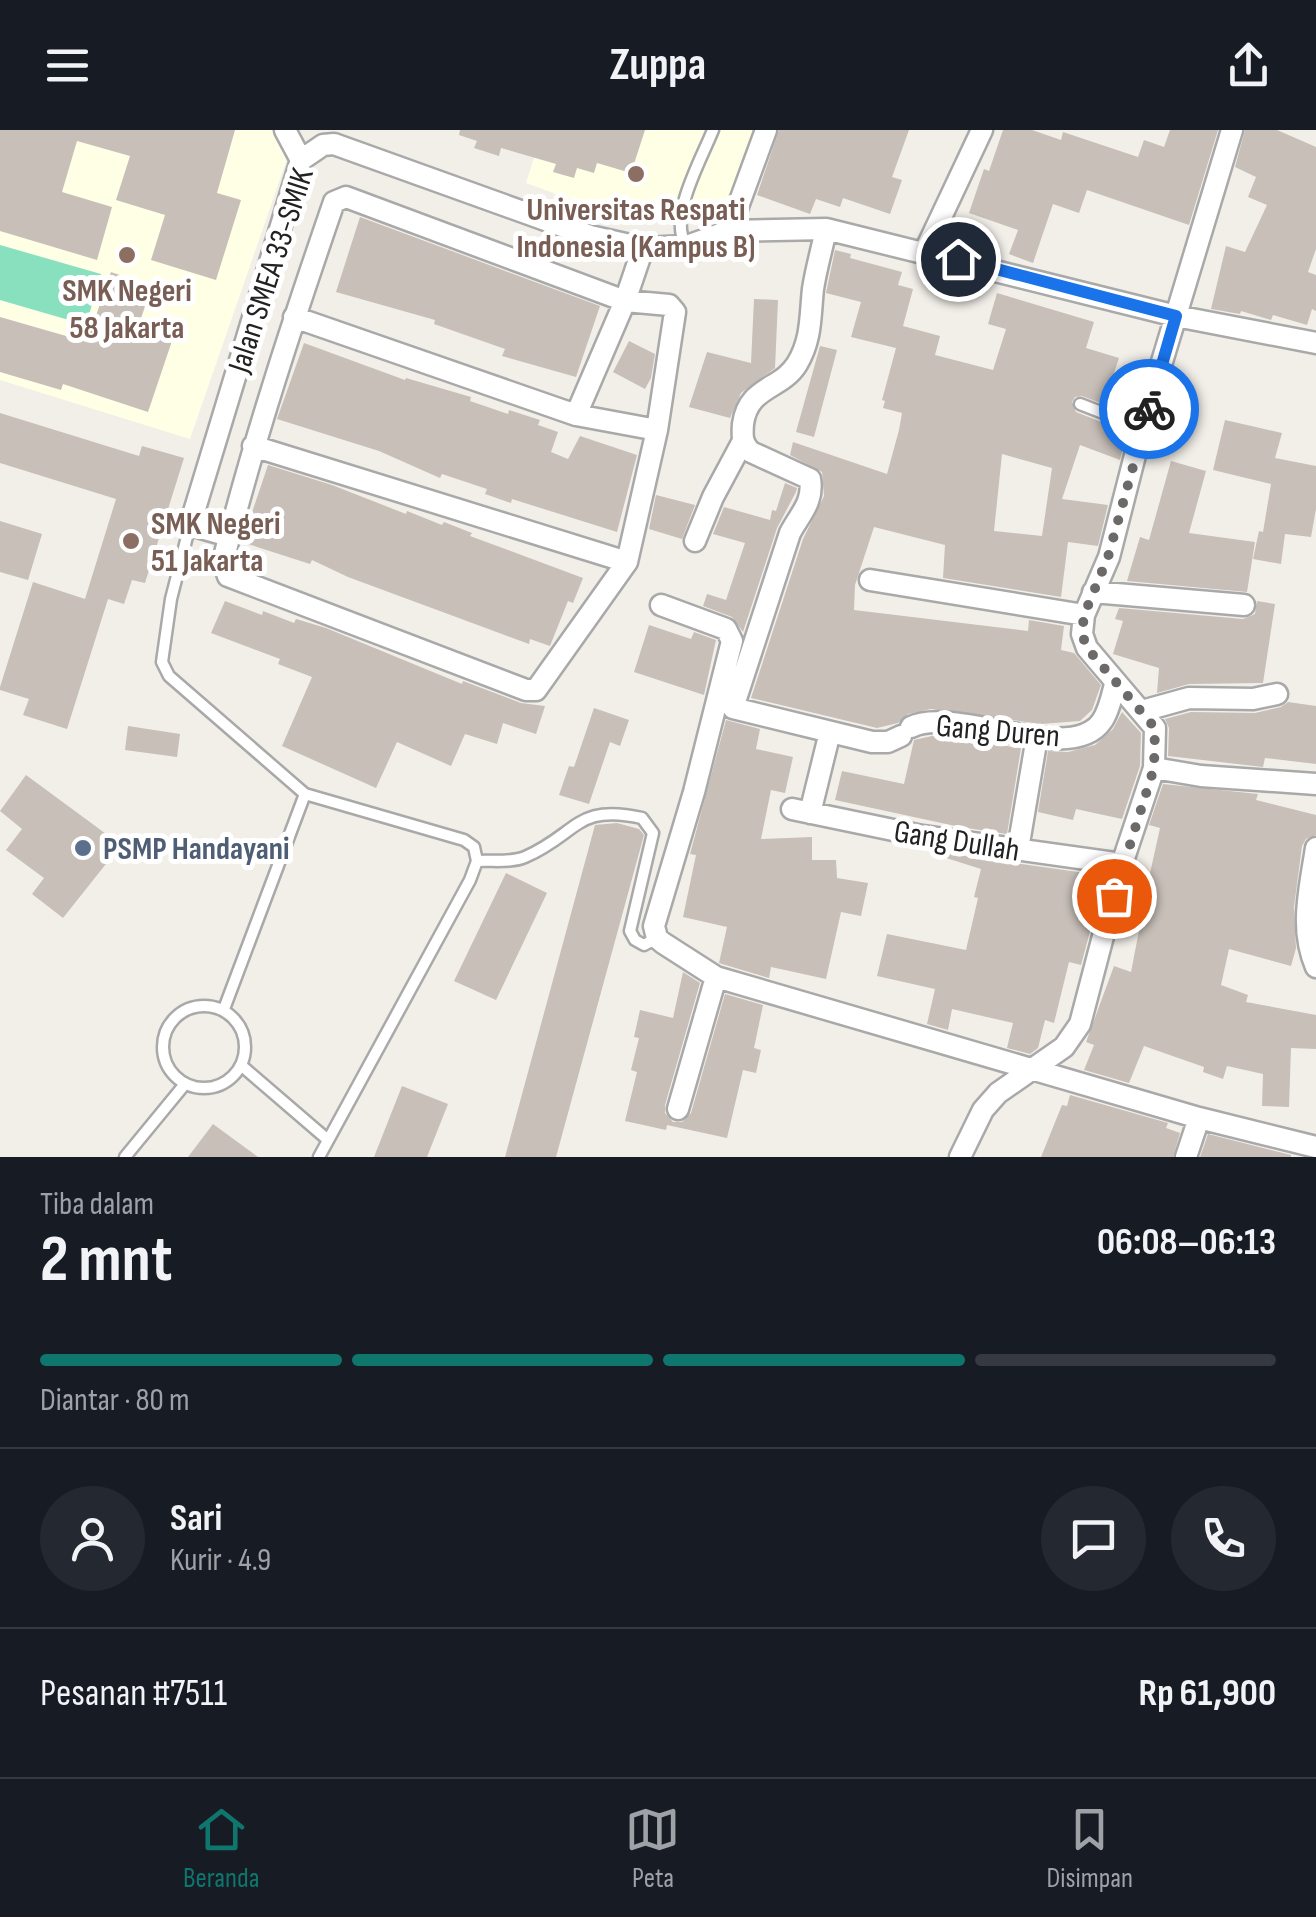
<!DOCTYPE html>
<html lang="id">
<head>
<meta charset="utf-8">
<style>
  body { margin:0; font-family:"Sofia Sans Condensed",sans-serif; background:#242831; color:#f1f3f6; height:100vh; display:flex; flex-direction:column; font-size:38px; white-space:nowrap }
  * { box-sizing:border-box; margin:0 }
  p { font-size:32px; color:#9ea1a6 }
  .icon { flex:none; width:55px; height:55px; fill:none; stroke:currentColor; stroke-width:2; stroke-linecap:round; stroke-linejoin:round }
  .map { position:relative; height:1027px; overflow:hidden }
  .details { display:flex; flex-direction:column; background:#171b24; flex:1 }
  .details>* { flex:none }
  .pin { position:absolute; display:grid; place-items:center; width:85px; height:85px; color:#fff; margin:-42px; border:5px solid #fff; border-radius:50%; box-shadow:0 2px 10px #0007 }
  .courier { position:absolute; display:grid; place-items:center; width:100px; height:100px; margin:-50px; border:8px solid #1a73e8; border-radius:50%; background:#fff; color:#222; box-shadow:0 2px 12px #0007 }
  .overview em { font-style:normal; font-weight:700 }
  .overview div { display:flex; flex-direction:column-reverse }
  .overview { display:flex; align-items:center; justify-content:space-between; height:170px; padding:0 40px }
  h1 { font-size:65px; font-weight:700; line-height:75px }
  .bar { display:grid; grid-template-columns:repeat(4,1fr); gap:15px 10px; align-content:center; height:120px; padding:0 40px }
  .bar i { height:12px; border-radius:8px; background:#363941 }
  .bar .on { background:#0f766e }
  .bar p { grid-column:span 4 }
  .line { display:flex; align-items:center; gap:25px; padding:0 40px; border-top:2px solid #363941 }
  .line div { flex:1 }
  .round { display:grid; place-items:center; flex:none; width:105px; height:105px; border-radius:52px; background:#242831 }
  header { display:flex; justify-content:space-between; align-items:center; height:130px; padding:0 40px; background:#171b24; font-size:45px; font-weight:700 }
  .tab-bar { display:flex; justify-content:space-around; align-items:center; height:140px; border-top:2px solid #363941; background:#171b24; font-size:28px; color:#9ea1a6 }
  .tab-bar a { display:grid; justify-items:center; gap:5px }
  .tab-bar .on { color:#0f766e }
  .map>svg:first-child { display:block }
  .education { fill:#ffffe5 }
  .pitch { fill:#88e0be }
  .building { fill:#c7bfb8; fill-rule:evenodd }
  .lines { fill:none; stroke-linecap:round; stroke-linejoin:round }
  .lane-casing { stroke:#a9a9a9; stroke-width:15 }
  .street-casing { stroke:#a9a9a9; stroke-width:25 }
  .lane { stroke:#fff; stroke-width:10 }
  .street { stroke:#fff; stroke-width:20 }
  .done { stroke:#6b6a68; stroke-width:10; stroke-dasharray:0 18 }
  .route { stroke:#1a73e8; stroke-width:12 }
  .education-dot { fill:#8d6e63; stroke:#fff; stroke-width:4 }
  .service-dot { fill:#5c6f8a; stroke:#fff; stroke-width:4 }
  .labels { text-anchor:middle; stroke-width:10; stroke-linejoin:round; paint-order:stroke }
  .education-label { font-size:32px; font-weight:bold; fill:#785e54; stroke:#fff }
  .street-label { font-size:32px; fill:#222; stroke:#fff }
  .service-label { font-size:32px; font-weight:bold; fill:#4e5e75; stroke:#fff; text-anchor:start }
</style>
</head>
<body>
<header><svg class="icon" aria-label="menu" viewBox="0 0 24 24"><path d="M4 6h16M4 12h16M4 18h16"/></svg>Zuppa<svg class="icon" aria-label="share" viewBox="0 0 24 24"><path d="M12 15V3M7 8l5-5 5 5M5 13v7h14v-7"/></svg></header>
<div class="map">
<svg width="1316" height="1027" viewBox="0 0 1316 1027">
  <rect width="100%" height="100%" fill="#f2efe9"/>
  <path class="education" d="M0,0H297L190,309L0,250Z
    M543,0H755L740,52L726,78L698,86L642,90L597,79L526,53Z"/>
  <path class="pitch" d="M0,115L101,144L86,195L0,170Z"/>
  <path class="building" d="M0,0H235L217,63L241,70L216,150L151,130L165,85L116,70L130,26L77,11L62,62L112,77L97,130L0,101Z
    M460,0H645L631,43L597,33L594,43L577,38L574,48L553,42L556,34L501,18L499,26L474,18L477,11L459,5Z
    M779,0H909L892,47L902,50L890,84L843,68L840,77L816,69L810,84L757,65Z
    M1003,0H1032L1061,10L1063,2L1138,27L1144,10L1164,17L1170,0H1218L1189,95L1087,60L1079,83L1053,74L1033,133L1009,124L1018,100L969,83L984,39L989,41Z
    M1245,0H1277L1316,17V119L1308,142L1316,145V181L1312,179L1307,195L1273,185L1271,190L1241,181L1240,184L1211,179L1226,116L1245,122L1267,75L1248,67L1256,47L1235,37Z
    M360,87L600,176L576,247L502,226L505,219L434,194L435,190L336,162Z
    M835,120L851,124L850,128L902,142L898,155L913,159L903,196L940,206L935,225L993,240L1006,199L988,194L997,163L1094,192L1086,218L1119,228L1113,246L1141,254L1132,285L1082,266L1075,267L1072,272L1076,282L1127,302L1120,330L1080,315L1062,369L1108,375L1098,416L1068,412L1061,467L943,448L945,415L874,397L855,455L854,480L1028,501L1029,490L1064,496L1061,520L1074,523L1101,555L1092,580L1080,591L1041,594L931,579L908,584L898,593L877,598L751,568L803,409L824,366L822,342L790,325L793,312L887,344L899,300L902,283L883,278L885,271L882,270L896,218L851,207L861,172L826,163ZM1002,324L1052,338L1042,406L994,401Z
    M111,142L152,156L138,197L173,208L148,282L63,254L61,260L0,242V187L87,212Z
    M754,169L778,170L775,238L741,263L730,288L689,277L707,222L751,233Z
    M629,211L655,224L651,248L645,259L613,242Z
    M304,213L405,250L406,248L471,267L470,271L508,284L509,280L540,290L538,295L558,302L551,322L568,329L580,306L637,325L617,402L512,369L511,373L485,364L487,359L442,344L440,348L379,321L277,289Z
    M820,216L837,220L814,307L796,302Z
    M0,283L139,326L142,316L184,328L145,453L132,450L124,474L108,469L67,599L23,585L29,569L0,560V557L33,452L85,469L116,369L0,333Z
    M1225,290L1282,303L1275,328L1316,336V379L1311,407L1285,404L1281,434L1253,429L1259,401L1263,402L1271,354L1213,340Z
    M1171,331L1206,341L1189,403L1255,412L1247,462L1127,451L1140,407L1149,410Z
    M268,335L332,355L406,384L407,381L442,395L444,392L472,403L470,406L583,448L573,473L568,471L550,516L530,509L529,514L348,447L312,430L310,434L242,412Z
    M785,353L797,358L796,362L777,398L743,502L732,487L703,476L707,464L726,470L745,413L713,404L724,377L770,390L772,380L776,381Z
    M656,365L695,375L682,409L649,399Z
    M0,391L42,404L28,450L0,442Z
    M225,471L262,485L263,481L294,493L296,489L326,498L462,554L463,551L521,573L545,576L536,604L503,593L497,614L465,604L451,636L397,612L376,658L282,616L312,547L278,534L280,529L211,503Z
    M1257,471L1275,474L1263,553L1189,554L1157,563L1159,538L1113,524L1123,491L1115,489L1119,478L1243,489L1255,484Z
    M649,495L691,509L694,502L716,510L704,565L634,542Z
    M1288,572L1316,576V634L1265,628L1263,637L1168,626L1169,598L1165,589L1191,582L1255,583L1281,577Z
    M594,578L629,590L620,616L610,612L589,674L559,665L569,636L574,637Z
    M1122,582L1141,603L1140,636L1122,689L1076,679L1073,690L1038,682L1048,621L1068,622L1095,615L1113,599Z
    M726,590L760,599L756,619L793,627L785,663L771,660L761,709L812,707V730H836L837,748L868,753L861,786L841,782L826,849L771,837L769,848L722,834L719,833L727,797L683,787L696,725L690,724Z
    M128,596L180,604L177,627L125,620Z
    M932,606L1021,618L1007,704L960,697L835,670L842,641L904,654L914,610Z
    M26,645L121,715L63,788L32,764L44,748L6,720L22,699L0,681Z
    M1163,654L1258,664L1256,670L1316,685V705L1306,709L1302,716L1294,777L1296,818L1291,836L1229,819L1221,855L1248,865L1246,872L1316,885V919L1291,918L1289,977L1262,976L1263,944L1227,936L1223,949L1203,942L1204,937L1144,916L1129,953L1084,940L1094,915L1086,912L1114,836L1131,842L1142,785L1124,781L1129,763L1145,766L1160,698L1149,695Z
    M617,693L639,699L644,705L556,1027H505L595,695Z
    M944,723L1100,745L1097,756L1102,757L1081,835L1069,832L1054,893L1045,890L1038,918L1030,924L1007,918L1013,893L952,879L948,900L927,894L935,859L877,846L887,804L966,820L978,768L974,767L981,739L943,727Z
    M506,743L547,763L496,870L454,851Z
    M683,842L700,853L665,975V983L673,992H682L691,983L725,864L763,875L754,918L761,920L756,943L743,940L727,1008L667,995L666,1000L625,991L637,942L631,940L639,908L634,907L640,880L673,888Z
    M402,956L448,974L427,1027H374Z
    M1070,965L1168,993L1166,998L1180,1003L1173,1027H1041L1062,975L1067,976Z
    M213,994L258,1027H188Z
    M1208,1004L1291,1025V1027H1200Z"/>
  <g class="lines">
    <defs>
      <path id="lane" d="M686,115C668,87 701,30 713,0
        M1080,274L1142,298
        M190,395L171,469L162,532L169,546L305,664
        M477,731C492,730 511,733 525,727C578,704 576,673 642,688L653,703L630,801L635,810L644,815L657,808
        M163 917a41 41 0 1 1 82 0a41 41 0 1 1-82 0Z
        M224,879L305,664L464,710L474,717L477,731L470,750L319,1027
        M242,936L328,1010
        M125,1027L185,954"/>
      <path id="street" d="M285,0L301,30
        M346,67L625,171L669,175L675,182L657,300L627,432L536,560H526L228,446L223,431C254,309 293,191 334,72Z
        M826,99C822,119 816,139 813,159C810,186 812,209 797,234C781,260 748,256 743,294C742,307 742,313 751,322L810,349C814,372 800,384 790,403L733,578L872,612H888L901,606
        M729,101L766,0
        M925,121L982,0
        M294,187L576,285L657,300
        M576,285L625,171L643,118
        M253,316L627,432
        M229,406L190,395L301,30L323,15L334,14L590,106L643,118L687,116L729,101L826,99L1176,186L1316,213
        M695,411L713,367L743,311
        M870,450L1084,485
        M1093,462L1244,475
        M661,475L726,499L732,511L694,662L654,796L657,808L663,813L716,847L1199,988L1316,1017
        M1142,581L1189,568L1253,569L1277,564
        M911,597C954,575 1071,637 1102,591C1109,581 1112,566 1115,554
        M1154,638L1201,646L1316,654
        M792,679L922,706L1122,734
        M810,683L830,602
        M1316,718C1310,758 1299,798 1316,837
        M1018,719L1037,607
        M678,979L716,847
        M960,1027L983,980L998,963L1064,917L1080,894L1122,734L1154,638L1155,598L1087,518L1082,504L1084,485L1109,427L1142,298L1232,0
        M1186,1027L1199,988"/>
    </defs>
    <use href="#lane" class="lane-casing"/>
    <use href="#street" class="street-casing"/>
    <use href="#lane" class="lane"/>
    <use href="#street" class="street"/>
  </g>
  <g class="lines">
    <path class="done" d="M1114,766L1154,638L1155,598L1087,518L1082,504L1084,485L1108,427L1149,279"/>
    <path class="route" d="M958,129L1176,186L1149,279"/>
  </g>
  <g class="education-dot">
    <circle cx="636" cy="44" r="10"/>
    <circle cx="127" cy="125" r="10"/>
    <circle cx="131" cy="411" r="10"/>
  </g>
  <circle class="service-dot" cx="83" cy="718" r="10"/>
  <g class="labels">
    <g class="education-label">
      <text x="636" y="90">Universitas Respati<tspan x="636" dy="37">Indonesia (Kampus B)</tspan></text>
      <text x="127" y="171">SMK Negeri<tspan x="127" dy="37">58 Jakarta</tspan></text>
      <text x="151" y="404" text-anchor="start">SMK Negeri<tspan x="151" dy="37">51 Jakarta</tspan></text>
    </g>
    <g class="street-label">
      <text transform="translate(270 140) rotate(-72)" y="11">Jalan SMEA 33-SMIK</text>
      <text transform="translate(998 600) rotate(5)" y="11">Gang Duren</text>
      <text transform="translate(957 710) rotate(9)" y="11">Gang Dullah</text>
    </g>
    <g class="service-label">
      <text x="103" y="729">PSMP Handayani</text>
    </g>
  </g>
</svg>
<div class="pin" style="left:1114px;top:766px;background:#ea580c"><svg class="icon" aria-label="bag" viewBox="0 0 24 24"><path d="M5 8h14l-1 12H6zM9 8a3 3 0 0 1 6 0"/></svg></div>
<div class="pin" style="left:958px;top:129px;background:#1f2937"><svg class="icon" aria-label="home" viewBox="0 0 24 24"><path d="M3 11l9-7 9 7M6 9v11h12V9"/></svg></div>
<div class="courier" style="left:1149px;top:279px"><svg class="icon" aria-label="bike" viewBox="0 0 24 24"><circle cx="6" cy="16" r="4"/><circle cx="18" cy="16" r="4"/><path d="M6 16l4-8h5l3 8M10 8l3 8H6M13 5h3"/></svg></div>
</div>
<section class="details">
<div class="overview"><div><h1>2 mnt</h1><p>Tiba dalam</p></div><em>06:08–06:13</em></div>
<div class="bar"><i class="on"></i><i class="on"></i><i class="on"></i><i></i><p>Diantar · 80 m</p></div>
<div class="line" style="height:180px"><a class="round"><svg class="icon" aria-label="person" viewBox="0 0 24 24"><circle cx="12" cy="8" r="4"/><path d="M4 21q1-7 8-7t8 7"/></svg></a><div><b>Sari</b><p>Kurir · 4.9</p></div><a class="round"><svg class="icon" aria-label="chat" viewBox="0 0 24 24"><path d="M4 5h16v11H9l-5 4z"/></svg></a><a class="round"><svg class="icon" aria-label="phone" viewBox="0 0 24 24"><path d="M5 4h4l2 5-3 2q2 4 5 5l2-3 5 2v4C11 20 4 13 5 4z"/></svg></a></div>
<div class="line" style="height:130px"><div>Pesanan #7511</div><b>Rp 61,900</b></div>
</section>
<nav class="tab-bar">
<a class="on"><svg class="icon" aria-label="home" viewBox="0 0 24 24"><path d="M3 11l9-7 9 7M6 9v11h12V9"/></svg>Beranda</a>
<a><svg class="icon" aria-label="map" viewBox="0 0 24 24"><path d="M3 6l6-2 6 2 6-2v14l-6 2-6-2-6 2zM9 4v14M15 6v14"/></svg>Peta</a>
<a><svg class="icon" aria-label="saved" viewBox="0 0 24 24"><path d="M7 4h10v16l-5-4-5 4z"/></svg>Disimpan</a>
</nav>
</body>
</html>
